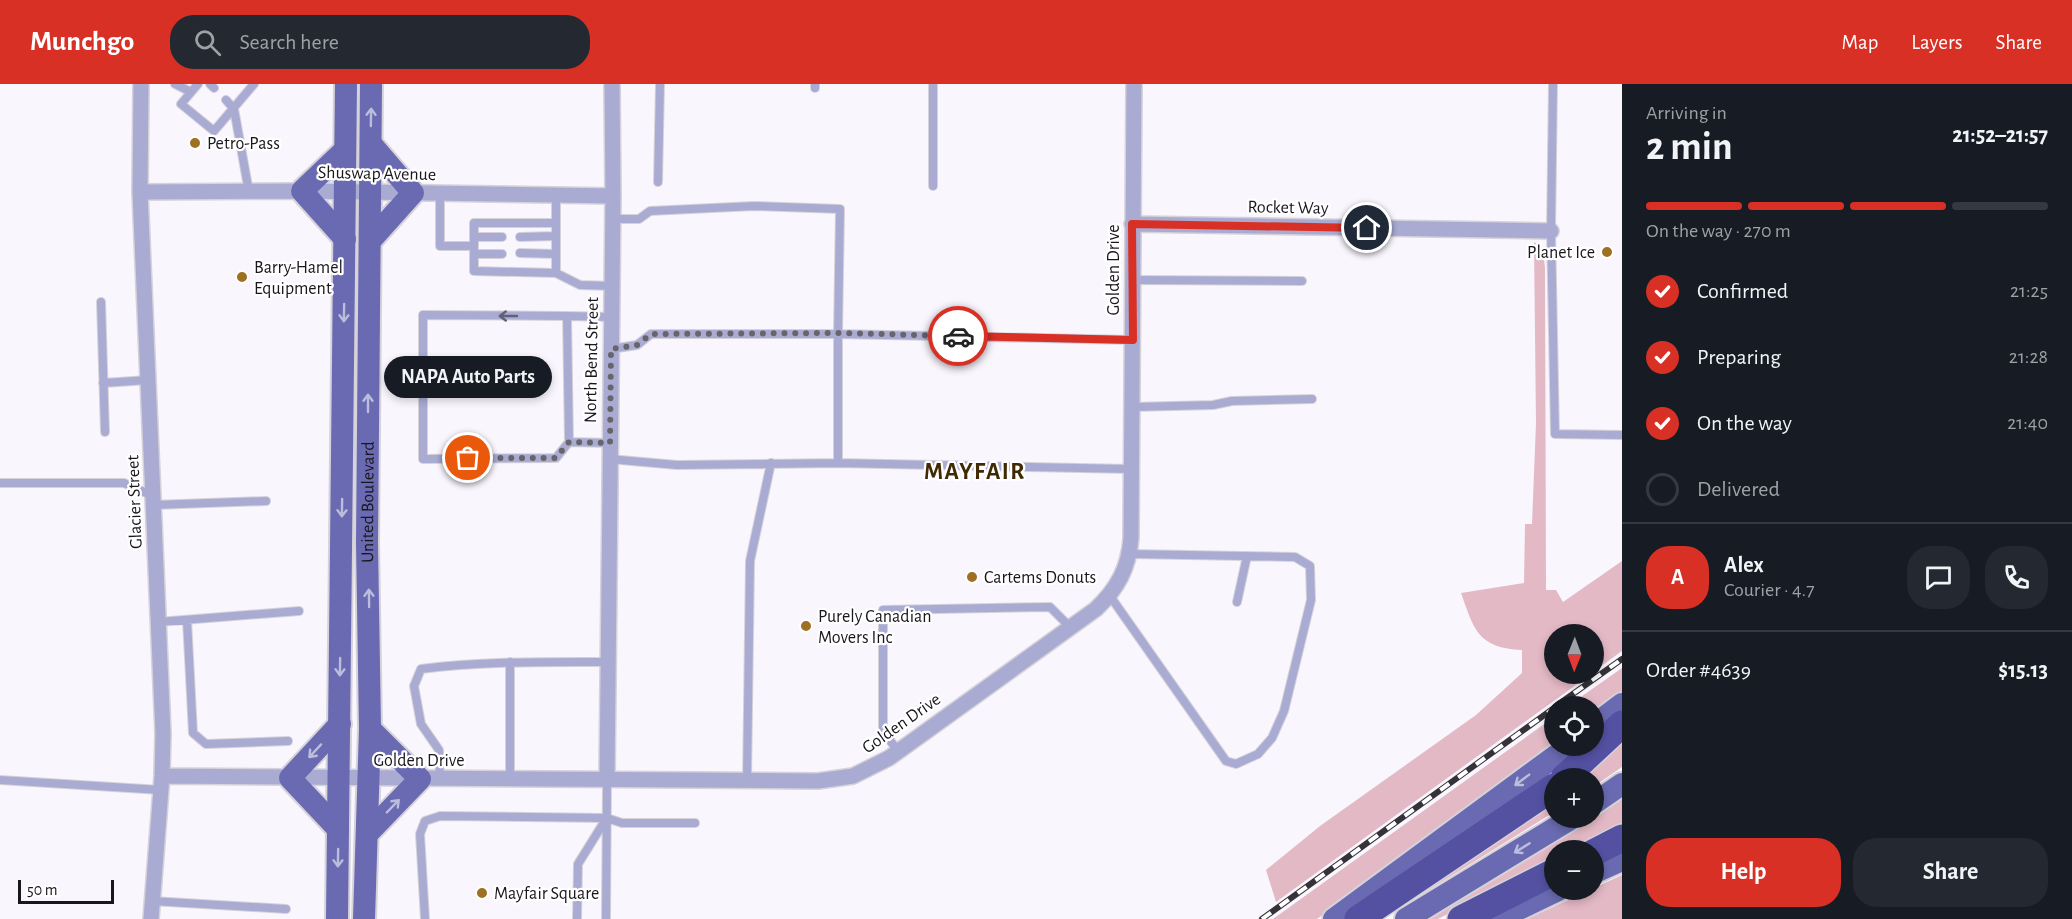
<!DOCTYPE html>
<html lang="en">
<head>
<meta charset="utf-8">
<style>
  body { margin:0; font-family:"Alegreya Sans",sans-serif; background:#242831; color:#f1f3f6; height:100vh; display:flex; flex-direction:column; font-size:22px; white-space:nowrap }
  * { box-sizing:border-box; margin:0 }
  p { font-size:20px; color:#9ea1a6 }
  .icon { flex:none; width:33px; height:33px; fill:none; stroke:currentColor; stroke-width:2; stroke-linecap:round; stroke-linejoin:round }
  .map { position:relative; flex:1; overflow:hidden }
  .sheet { display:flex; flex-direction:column; background:#171b24; width:450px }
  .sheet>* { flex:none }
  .needle { width:39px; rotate:181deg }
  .tools { position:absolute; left:1544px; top:540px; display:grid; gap:12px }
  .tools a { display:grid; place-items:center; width:60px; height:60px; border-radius:50%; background:#171b24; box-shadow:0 3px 9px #0003; font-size:30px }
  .scale { position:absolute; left:18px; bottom:15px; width:96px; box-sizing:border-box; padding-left:6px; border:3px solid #19161c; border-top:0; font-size:16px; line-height:21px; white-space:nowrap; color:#19161c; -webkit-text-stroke:4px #fff; paint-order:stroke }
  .pin { position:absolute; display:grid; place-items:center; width:51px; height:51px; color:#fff; margin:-26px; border:3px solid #fff; border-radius:50%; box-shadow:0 2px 6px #0007 }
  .courier { position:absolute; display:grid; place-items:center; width:60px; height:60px; margin:-30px; border:4px solid #d93025; border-radius:50%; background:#fff; color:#222; box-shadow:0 2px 8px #0007 }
  .bubble { position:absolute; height:42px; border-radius:21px; background:#171b24; box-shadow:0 3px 9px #0003; font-size:20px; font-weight:700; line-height:42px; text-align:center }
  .summary em { font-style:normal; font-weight:700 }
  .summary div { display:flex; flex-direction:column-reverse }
  .summary { display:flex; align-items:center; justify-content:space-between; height:102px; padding:0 24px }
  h1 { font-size:39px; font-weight:700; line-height:45px }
  .bar { display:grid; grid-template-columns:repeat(4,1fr); gap:9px 6px; align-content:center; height:72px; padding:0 24px }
  .bar i { height:8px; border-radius:4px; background:#363941 }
  .bar .current { background:#d93025 }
  .bar p { grid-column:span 4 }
  .line { display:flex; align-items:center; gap:15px; padding:0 24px; border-top:2px solid #363941 }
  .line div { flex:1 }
  .round { display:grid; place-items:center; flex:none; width:63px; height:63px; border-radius:24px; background:#242831 }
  ol { padding:0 24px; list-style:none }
  li { display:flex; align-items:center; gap:18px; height:66px }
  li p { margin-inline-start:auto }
  li .icon { padding:6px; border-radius:50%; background:#d93025; color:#fff; stroke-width:4 }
  li:last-child { color:#9ea1a6 }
  li i { width:33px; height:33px; border:3px solid #363941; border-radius:50% }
  .action { display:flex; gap:12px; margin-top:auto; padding:12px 24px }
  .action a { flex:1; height:69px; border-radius:24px; background:#d93025; color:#fff; font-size:24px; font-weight:700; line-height:69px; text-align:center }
  .action a+a { background:#242831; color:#f1f3f6 }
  header { display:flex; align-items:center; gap:36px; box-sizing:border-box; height:84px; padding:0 30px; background:#d93025; color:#fff }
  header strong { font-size:28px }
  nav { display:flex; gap:33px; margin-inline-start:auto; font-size:21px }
  .search { width:420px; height:54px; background:#242831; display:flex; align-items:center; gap:15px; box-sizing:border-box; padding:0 21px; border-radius:24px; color:#9ea1a6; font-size:22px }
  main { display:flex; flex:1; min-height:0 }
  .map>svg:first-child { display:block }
  .grass { fill:#e3b9c5 }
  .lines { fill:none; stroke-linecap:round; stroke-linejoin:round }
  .service-casing { stroke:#d5d2d9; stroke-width:10 }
  .minor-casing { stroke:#d5d2d9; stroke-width:18 }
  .primary-casing { stroke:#d5d2d9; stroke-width:26 }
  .motorway-casing { stroke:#d5d2d9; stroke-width:30 }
  .service { stroke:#a9abd3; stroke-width:8 }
  .minor { stroke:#a9abd3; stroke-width:15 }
  .primary { stroke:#696ab1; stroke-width:22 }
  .motorway { stroke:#5451a3; stroke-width:27 }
  .rail-casing { stroke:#353238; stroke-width:6 }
  .rail { stroke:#fff; stroke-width:4; stroke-dasharray:11; stroke-linecap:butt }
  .oneway { stroke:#bcbcdc }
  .oneway2 { stroke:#616078 }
  .done { stroke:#67646b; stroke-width:6; stroke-dasharray:0 10.8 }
  .route { stroke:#d93025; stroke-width:8 }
  .poi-dot { fill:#9e7022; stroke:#fff; stroke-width:2 }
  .labels { text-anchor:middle; stroke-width:4.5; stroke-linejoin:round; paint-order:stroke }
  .poi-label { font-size:18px; fill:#19161c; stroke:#fff; text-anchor:start }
  .street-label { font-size:18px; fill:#19161c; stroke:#fff }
  .district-label { font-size:24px; font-weight:bold; letter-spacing:1.5px; fill:#402a04; stroke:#fff }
</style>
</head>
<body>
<header>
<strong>Munchgo</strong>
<div class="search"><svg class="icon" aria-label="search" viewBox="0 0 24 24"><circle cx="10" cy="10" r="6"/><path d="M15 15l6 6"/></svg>Search here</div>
<nav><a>Map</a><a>Layers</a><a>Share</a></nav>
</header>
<main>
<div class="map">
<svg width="1622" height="835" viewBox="0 0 1622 835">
  <rect width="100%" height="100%" fill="#f9f6fd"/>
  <path class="grass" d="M1534,158L1543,165L1545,184L1546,506H1556L1563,518L1622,477V567L1593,588V550H1554V590H1591L1276,818L1266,786L1320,742L1476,631L1522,589V566C1478,564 1474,546 1461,509L1524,499L1525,440H1532L1536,339Z
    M1622,584V611L1593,632V622H1568Z
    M1622,630V683L1593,703V694H1573Z
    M1554,633V661L1317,835H1273Z
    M1622,710V742L1573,766H1554V776L1438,835H1424L1587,734H1593V730Z
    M1554,715V728L1414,815Z
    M1622,791V835H1527Z"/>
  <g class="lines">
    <defs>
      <path id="service" d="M175,0L191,8
        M198,0L181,20L214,47L254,0
        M210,0L214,4
        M815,0V4
        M1553,0L1551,147L1555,350L1622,351
        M226,16L234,25L249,108
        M658,98L660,0
        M933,102V0
        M440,109V162H474
        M556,111V189L580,201L612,202
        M613,135H639L650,127L754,122L840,125L838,250L1133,256
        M474,153H502
        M520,153L556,152
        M520,169L556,170
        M474,170H502
        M556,189L474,187V139H556
        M1132,196L1302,197
        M101,218L105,348
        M567,232L423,231V375L556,374L569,358
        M103,299L148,296
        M1132,323L1213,321L1232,317L1312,315
        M610,359L569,358L567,232L611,233
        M609,375L677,381L838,379V250H651L637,261L611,265
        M838,379L1131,385
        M0,399H124L153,412
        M153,421L266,417
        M1110,512L1226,677L1236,680L1258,670L1272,654L1284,627L1311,516L1310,482L1295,473L1130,470
        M1237,518L1247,472
        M187,536L193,649L206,660L288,657
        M158,538L299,527
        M898,667L883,647V526L1050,523L1070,543
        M440,695L439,666L421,640L414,602L421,585C483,577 545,578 608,578
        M510,695V578
        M0,696L161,706
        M747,697L750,477L771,379
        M152,817L286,825
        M425,835L420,750L425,737L440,732L607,734L622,739H695
        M577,835L578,780L606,735
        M606,835L607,696"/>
      <path id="minor" d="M141,0L140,108L163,649L162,692L151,835
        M140,108L302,107L613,112
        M1132,140L1551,147
        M162,692L818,697L853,692L889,674L1096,525C1117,505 1129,484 1131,454L1134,0
        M607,696L613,112L612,0"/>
      <g id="primary">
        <path d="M345,155L302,107L345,66"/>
        <path d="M370,157L413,109L371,60"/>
        <path d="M1593,642L1622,620"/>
        <path d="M1593,720L1622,700"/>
        <path d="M338,745L290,694L340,640"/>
        <path d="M367,750L420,695L370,645"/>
        <path d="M1593,789L1622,776"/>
        <path d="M337,835L346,0"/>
        <path id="s1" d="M364,835L370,645L367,459L371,0"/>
        <path d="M1334,835L1569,662"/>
        <path d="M1406,835L1572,734"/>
        <path d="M1498,835L1558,806"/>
      </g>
      <path id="motorway" d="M1564,694L1622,640
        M1593,769L1622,754
        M1358,835L1554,703
        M1461,835L1554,788"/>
    </defs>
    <use href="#service" class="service-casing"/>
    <use href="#minor" class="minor-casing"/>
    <use href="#primary" class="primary-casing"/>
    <use href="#motorway" class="motorway-casing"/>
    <use href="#service" class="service"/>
    <use href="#minor" class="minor"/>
    <use href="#primary" class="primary"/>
    <use href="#motorway" class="motorway"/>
    <defs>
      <path id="rail" d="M1556,622L1622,575
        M1262,835L1554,624"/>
    </defs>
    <use href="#rail" class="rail-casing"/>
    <use href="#rail" class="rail"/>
  </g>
  <defs><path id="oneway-shaft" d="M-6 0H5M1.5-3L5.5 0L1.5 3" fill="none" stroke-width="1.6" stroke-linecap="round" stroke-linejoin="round" transform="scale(1.5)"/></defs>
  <g class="oneway">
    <use href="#oneway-shaft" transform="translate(371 33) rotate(-89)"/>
    <use href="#oneway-shaft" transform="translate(344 229) rotate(91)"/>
    <use href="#oneway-shaft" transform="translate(368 319) rotate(-90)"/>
    <use href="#oneway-shaft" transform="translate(342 424) rotate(91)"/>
    <use href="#oneway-shaft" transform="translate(369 514) rotate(-91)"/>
    <use href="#oneway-shaft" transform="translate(340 583) rotate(91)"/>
    <use href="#oneway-shaft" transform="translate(315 667) rotate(133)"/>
    <use href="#oneway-shaft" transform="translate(1522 696) rotate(143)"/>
    <use href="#oneway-shaft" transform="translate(393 722) rotate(-46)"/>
    <use href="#oneway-shaft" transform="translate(1522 764) rotate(148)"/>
    <use href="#oneway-shaft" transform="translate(338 774) rotate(91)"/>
  </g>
  <use class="oneway2" href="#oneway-shaft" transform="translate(508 232) rotate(-180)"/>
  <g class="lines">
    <path class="done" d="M468,374H556L569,358L610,359L611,265L637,261L651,250L838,249L958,252"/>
    <path class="route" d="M958,252L1133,256L1132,140L1367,144"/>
  </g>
  <g class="poi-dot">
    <circle cx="195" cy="59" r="6"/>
    <circle cx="1607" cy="168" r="6"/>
    <circle cx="242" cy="193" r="6"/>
    <circle cx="972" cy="493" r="6"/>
    <circle cx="806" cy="542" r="6"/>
    <circle cx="482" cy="809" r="6"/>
  </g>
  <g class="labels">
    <g class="poi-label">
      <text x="207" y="65">Petro-Pass</text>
      <text x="1595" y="174" text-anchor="end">Planet Ice</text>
      <text x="254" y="189">Barry-Hamel<tspan x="254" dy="21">Equipment</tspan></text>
      <text x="984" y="499">Cartems Donuts</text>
      <text x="818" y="538">Purely Canadian<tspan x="818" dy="21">Movers Inc</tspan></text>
      <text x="494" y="815">Mayfair Square</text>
    </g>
    <g class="street-label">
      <text transform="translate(377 89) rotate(1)" y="6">Shuswap Avenue</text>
      <text transform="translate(1288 123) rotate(1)" y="6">Rocket Way</text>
      <text transform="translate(1113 186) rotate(-90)" y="6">Golden Drive</text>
      <text transform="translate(591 276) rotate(-89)" y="6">North Bend Street</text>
      <text transform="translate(134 418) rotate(-92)" y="6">Glacier Street</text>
      <text dy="6" stroke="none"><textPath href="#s1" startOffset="417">United Boulevard</textPath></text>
      <text transform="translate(901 639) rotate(-35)" y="6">Golden Drive</text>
      <text x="419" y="682">Golden Drive</text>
    </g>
    <g class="district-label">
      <text x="975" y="395">MAYFAIR</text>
    </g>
  </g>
</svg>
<div class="tools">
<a><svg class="needle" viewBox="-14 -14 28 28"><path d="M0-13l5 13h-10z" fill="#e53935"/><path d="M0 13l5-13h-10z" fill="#9ea1a6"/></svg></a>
<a><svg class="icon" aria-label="locate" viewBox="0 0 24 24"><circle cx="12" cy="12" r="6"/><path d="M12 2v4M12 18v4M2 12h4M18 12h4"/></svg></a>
<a>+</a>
<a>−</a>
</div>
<div class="scale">50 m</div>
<div class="pin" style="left:468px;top:374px;background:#ea580c"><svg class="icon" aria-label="bag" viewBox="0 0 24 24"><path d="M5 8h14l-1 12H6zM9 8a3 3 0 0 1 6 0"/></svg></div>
<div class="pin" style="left:1367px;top:144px;background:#1f2937"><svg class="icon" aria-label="home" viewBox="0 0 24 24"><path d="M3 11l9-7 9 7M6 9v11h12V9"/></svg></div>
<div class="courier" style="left:958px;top:252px"><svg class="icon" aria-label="car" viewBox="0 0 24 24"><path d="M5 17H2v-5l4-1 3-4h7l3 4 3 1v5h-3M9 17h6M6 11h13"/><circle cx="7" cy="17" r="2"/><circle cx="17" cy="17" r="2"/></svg></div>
<div class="bubble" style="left:384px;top:272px;width:168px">NAPA Auto Parts</div>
</div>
<section class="sheet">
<div class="summary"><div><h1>2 min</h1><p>Arriving in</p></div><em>21:52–21:57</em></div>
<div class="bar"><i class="current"></i><i class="current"></i><i class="current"></i><i></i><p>On the way · 270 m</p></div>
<ol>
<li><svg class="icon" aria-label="check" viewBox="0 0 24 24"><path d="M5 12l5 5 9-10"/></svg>Confirmed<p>21:25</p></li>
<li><svg class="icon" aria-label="check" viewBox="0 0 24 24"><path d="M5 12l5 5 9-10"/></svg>Preparing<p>21:28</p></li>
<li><svg class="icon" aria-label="check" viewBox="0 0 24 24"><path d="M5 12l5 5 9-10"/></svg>On the way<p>21:40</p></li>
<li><i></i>Delivered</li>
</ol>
<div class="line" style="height:108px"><b class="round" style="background:#d93025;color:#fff">A</b><div><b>Alex</b><p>Courier · 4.7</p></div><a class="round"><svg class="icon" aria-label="chat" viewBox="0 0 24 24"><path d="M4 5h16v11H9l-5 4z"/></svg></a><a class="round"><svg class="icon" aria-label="phone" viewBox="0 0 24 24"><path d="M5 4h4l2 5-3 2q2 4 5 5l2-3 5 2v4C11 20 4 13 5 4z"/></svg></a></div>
<div class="line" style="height:78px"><div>Order #4639</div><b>$15.13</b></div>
<div class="action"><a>Help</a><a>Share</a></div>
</section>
</main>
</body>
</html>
